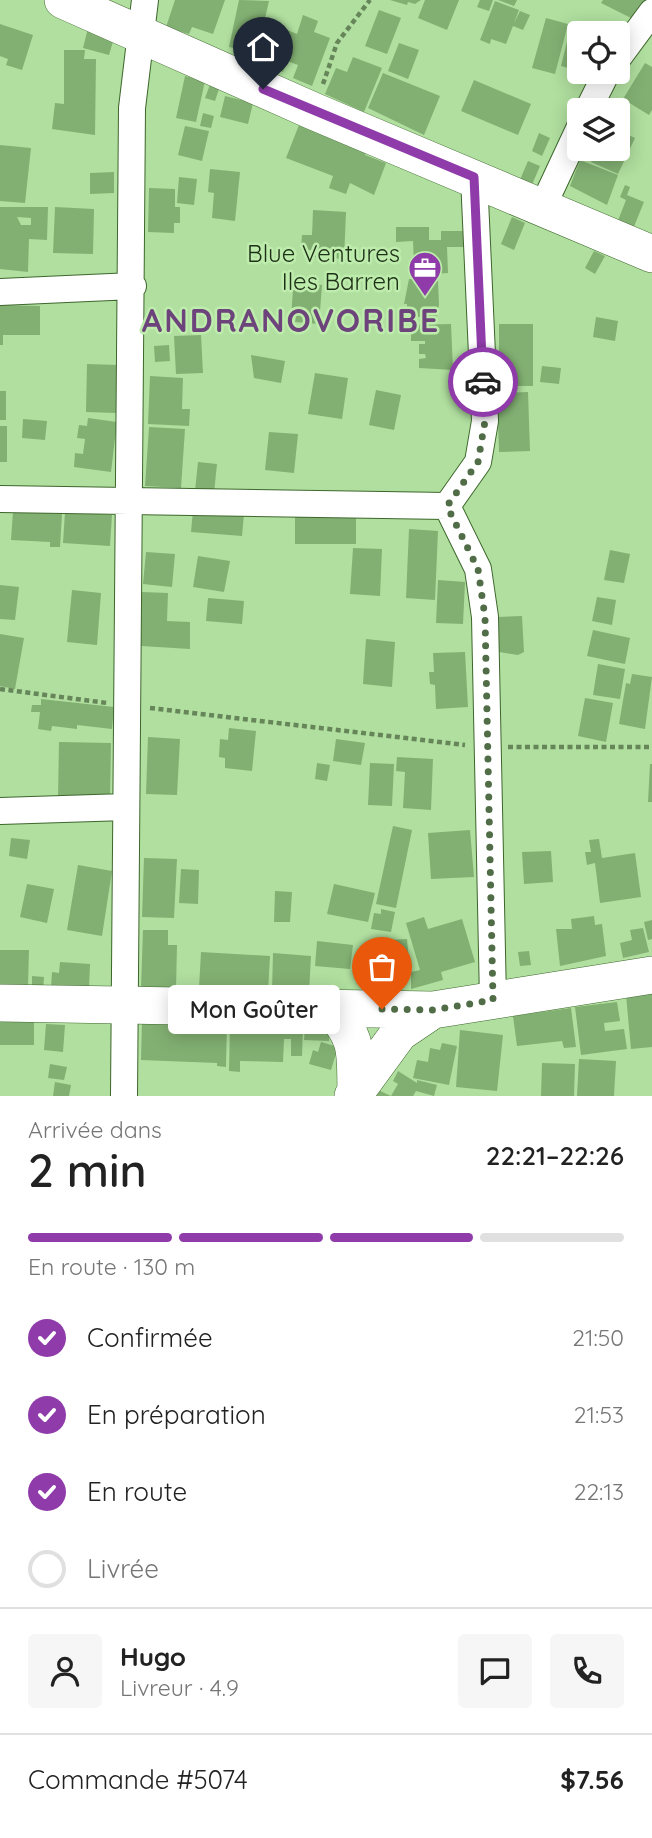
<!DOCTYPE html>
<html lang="fr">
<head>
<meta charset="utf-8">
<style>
  body { margin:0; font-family:Quicksand,sans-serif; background:#f6f6f6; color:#222; height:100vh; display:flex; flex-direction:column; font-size:26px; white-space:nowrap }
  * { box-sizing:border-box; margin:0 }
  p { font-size:23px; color:#767676 }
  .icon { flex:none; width:38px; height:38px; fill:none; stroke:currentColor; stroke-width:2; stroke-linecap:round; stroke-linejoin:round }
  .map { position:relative; height:1096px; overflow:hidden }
  .drawer { display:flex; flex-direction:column; background:#fff; flex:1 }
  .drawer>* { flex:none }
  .tools { position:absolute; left:567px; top:21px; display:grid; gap:14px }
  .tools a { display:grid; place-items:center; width:63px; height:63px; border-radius:7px; background:#fff; box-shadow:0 4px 18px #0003; font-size:35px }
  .pin { position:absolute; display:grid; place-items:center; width:60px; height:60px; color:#fff; margin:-72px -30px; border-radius:50% 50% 50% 0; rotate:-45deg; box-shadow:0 0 7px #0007 }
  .pin .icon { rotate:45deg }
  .courier { position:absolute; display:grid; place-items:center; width:70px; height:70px; margin:-35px; border:5px solid #8f3ba9; border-radius:50%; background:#fff; color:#222; box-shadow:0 2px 9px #0007 }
  .bubble { position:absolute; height:49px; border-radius:7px; background:#fff; box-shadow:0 4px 18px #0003; font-size:23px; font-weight:600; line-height:49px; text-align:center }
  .overview em { font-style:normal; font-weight:600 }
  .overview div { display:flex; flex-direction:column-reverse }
  .overview { display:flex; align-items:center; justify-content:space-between; height:119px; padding:0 28px }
  h1 { font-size:46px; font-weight:600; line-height:52px }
  .bar { display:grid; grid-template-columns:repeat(4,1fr); gap:10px 7px; align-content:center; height:84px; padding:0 28px }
  .bar i { height:9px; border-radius:5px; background:#e0e0e0 }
  .bar .selected { background:#8f3ba9 }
  .bar p { grid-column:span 4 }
  .line { display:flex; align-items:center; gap:18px; padding:0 28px; border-top:2px solid #e0e0e0 }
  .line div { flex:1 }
  .round { display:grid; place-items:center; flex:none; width:74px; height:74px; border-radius:7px; background:#f6f6f6 }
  ol { padding:0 28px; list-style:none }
  li { display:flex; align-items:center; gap:21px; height:77px }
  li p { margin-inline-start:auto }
  li .icon { padding:7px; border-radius:50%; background:#8f3ba9; color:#fff; stroke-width:4 }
  li:last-child { color:#767676 }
  li i { width:38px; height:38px; border:4px solid #e0e0e0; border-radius:50% }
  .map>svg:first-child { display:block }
  .building { fill:#82b072; fill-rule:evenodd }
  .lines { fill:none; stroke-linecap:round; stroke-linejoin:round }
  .street-casing { stroke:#3d672c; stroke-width:28 }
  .secondary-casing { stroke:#3d672c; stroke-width:38 }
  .path { stroke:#66865a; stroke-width:4.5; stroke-dasharray:5 3.5; stroke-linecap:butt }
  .street { stroke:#fff; stroke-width:26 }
  .secondary { stroke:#fff; stroke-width:37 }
  .done { stroke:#516d47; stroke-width:7; stroke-dasharray:0 12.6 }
  .route { stroke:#8f3ba9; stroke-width:9 }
  .labels { text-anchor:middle; stroke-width:5; stroke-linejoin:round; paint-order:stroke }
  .poi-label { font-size:24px; fill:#1e3017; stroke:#bdecac; text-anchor:end }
  .district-label { font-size:32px; font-weight:bold; letter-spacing:2px; fill:#6d437b; stroke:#bdecac }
</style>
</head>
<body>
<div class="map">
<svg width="652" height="1096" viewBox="0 0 652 1096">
  <rect width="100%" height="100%" fill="#b0df9f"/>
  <path class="building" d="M175,0H225L213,34L192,27L189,34L166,27Z
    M239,0L269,1L257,53L229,47Z
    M390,0H421L415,4L408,2L407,5Z
    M425,0H459L447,30L418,18Z
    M480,0H493L489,11L477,7Z
    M498,0H517L514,6Z
    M603,0H647L637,21L601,3Z
    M495,1L519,10L514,23L520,11L530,15L523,30L513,26L506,44L491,39L490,44L480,40Z
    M379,10L401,18L387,54L365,46Z
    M303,15L318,21L314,32L330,38L312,86L293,78L298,65L287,61L283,72L260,63L275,25L297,34Z
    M546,18L568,24L555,74L532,68Z
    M0,24L33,35L22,70L6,65L8,59L0,56Z
    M88,28L115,35L109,55L83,48Z
    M570,30L579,32V71L561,66Z
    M399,43L419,50L408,79L388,71Z
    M64,50H85L84,59H96L95,135L52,129L55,103L64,104Z
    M353,57L382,68L364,112L325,94L336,68L347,72Z
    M645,63L652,67V110L649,115L623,99Z
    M383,73L440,96L424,135L368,108Z
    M185,76L205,81L196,122L176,118Z
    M474,80L531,104L518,135L461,111Z
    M211,82L220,86L215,101L205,98Z
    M225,96L253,103L248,124L220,117Z
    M203,113L214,116L211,128L200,126Z
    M299,125L367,150L365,155L386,163L374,195L350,183L346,194L329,188L333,176L286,158Z
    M185,126L209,131L202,161L178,155Z
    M618,130L635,138L618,174L591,162L596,149H618Z
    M539,133L550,138L542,156L532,151Z
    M0,145L31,148L25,203L0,201Z
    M580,160L618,175L607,205L570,186Z
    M528,161L540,166L531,187L519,182Z
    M210,169L240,172L235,221L212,218L214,193L208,192Z
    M114,172V193L90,194V173Z
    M179,177L197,179L194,205L177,203Z
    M625,185L630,187L627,195L644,202L633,229L617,223L626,200L620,197Z
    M149,188L175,189V207H180V223H174V233L148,232Z
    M0,207H48L47,240L29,239L28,272L0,269ZM17,217L31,218V225H21Z
    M55,207L94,209L93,254L53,253Z
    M313,210L346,212L344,259L311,257V250H301L302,235H312Z
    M512,217L525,223L514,250L501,244Z
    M396,227H429V240H441V231H464V247H447L448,273L419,275L418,264L414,265L413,241L396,242Z
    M594,251L605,256L595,274L585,268Z
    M409,279L438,281L439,305L436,318L407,316V304H404Z
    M298,283L322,285L319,324L295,322L296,317H291L293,290H298Z
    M0,305L40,306V335H3V345H0Z
    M596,317L618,321L615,341L593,337Z
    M451,324L453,370L419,368V359L426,358L425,354H419V344H425V341H411V325Z
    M499,324H533V386H499Z
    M201,335L203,373L176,374L174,336Z
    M169,345L170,361L155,362L154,346Z
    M251,355L285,361L281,383L254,378Z
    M87,364L118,365L117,413L86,412Z
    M542,366L561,368L559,384L540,382Z
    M315,373L348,378L342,419L308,414Z
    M150,376L183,378L182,409H190L189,426L148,424Z
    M376,390L401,395L394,430L369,425Z
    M0,391H6V420H0Z
    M528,392L530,451L499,452L497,393Z
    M88,418L117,422L111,472L74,467L75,453L83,454L85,439L77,438L79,425L87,426Z
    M23,419L47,421L45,440L22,438Z
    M0,426H7V462H0Z
    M149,427L185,429L181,488L145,486Z
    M269,432L298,434L294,473L265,470Z
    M198,462L217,464L214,493L195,491Z
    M193,510L244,514L242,536L191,532Z
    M13,511L62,514L60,547H50V542L11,540Z
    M65,512L112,515L110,546L63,543Z
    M295,512H356V544H295Z
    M409,529L438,531L435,600L406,598Z
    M353,548L382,549L380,596L350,594Z
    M610,550L630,554L624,583L604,580Z
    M146,552L175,554L172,587L143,584Z
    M198,556L230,561L224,592L193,587Z
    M438,580L465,582L463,624L436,623Z
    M0,585L19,587L15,620L0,619Z
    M72,590L101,593L97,645L67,642Z
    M142,592L168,593L167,621L190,622V649L141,646Z
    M597,597L616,600L612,625L592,621Z
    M208,598L244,601L242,624L206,621Z
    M522,616L524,652L518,655L499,652L497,617Z
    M593,630L630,638L625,664L587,656Z
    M0,634L24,638L15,689L0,686Z
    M366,639L395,642L392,687L363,684Z
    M465,652L468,707L436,709L435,685L430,684L429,672H434L433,653Z
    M598,664L625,669L620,699L593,695Z
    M632,674L652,677L645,729L619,724L626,683L630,684Z
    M585,698L613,703L606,742L578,736Z
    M41,699L114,707L112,729L77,725V729L52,726L51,731L38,729L40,712H31L32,705H41Z
    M229,728L256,731L252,771L225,768V758L219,757L220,739L228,740Z
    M148,737L180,739L177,795L146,794Z
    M336,739L365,743L361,765L333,761Z
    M59,742L111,743L110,800L58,798Z
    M397,757L433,759L431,810L403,808L405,772L396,771Z
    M317,763L330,765L327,781L315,779Z
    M370,763L394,764L392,806L368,805Z
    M650,764H652V802H648Z
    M393,826L412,830L396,908L376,904Z
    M470,830L474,877L431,879L428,833Z
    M11,838L30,840L27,859L9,856Z
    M599,839L602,858L635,853L641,897L600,903L595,863L587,865L585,852H591L589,840Z
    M551,851L553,882L524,884L522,852Z
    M144,858L177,859L174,918L142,917Z
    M78,865L112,871L102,936L67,930Z
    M181,869L199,870L198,904L179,903Z
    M27,884L54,889L47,923L20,917Z
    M334,884L375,893L368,922L327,914Z
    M275,891L292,892L290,922H274Z
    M381,909L395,912L391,932L371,929L374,913L381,914Z
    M594,916L595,925L602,924L606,956L560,966L556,929H572L571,919Z
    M424,917L428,929L462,919L475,962L441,972L443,980L411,989V972L420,970L406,923Z
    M652,920V939L648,940L644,922Z
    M643,928L649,952L623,958L620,943L632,940L630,930Z
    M143,930H168V945H177L176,990L141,988Z
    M407,939L410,971L374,974L371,941Z
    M317,941L353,945L350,969L315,966Z
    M0,950H29L28,985L0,984Z
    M529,951L531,965L520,966L518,952Z
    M201,952L270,956L268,992L199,988Z
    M273,953L311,956L309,993L272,991Z
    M60,962L90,964L89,988L51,987L52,972L59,973Z
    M32,976L44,977L43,990L32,989Z
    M652,993V1047L631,1049L626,995Z
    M617,1002L620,1021L604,1023L605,1031L624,1029L627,1049L581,1055L575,1007Z
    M571,1008L576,1047L564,1048L562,1041L517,1046L513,1016Z
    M34,1014V1045H0V1015Z
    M142,1020L227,1023L226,1067L217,1066V1063L141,1060Z
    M230,1023L303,1027L302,1056H291V1039H284L283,1062L240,1061V1072L229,1071Z
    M46,1024L65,1025L63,1052L44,1050Z
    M305,1027L329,1028V1041L304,1040Z
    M460,1030L503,1035L497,1091L456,1087Z
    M321,1042L338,1047L331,1070L309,1064L313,1050L318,1052Z
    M442,1043L457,1046L449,1085L413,1078L417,1060L428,1062L430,1048L440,1050Z
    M579,1059L616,1061L614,1096H577Z
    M542,1063L575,1064L574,1096H541Z
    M50,1064L67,1067L64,1080L48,1078Z
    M398,1071L417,1083V1080L437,1085L434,1096L416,1091L413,1096H372L376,1089L391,1096L398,1084L393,1081Z
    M55,1082L71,1085L69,1096H53Z"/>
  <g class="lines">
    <defs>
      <path id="street" d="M618,58L652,12
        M588,110L607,72
        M474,177L485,421L478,462L447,506L478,569L485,617L493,1000
        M543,206L579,129
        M0,292L133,286
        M0,499L447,506
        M0,811L126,807
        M124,1096L132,108L145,0"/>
      <path id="secondary" d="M63,0L313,111L652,254
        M0,1003L433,1010
        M331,1008C359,1041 355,1051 356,1092
        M353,1096L399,1033L433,1010L652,975"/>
    </defs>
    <use href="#street" class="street-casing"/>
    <use href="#secondary" class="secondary-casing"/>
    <path class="path" d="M323,84L337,43L370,0
      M0,689L107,703
      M150,708L465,745
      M508,747H652"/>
    <use href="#street" class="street"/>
    <use href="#secondary" class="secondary"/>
  </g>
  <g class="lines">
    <path class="done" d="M382,1009L433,1010L493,1000L485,617L478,569L447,506L478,462L485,421L483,382"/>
    <path class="route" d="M263,89L474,177L483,382"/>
  </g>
  <defs>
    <symbol id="office-pin" viewBox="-11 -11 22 30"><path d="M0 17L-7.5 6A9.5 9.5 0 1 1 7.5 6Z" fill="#8f3ba9" stroke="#bdecac"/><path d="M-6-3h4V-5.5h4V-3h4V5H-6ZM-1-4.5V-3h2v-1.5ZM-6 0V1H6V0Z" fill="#fff"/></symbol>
  </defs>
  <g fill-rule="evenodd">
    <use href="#office-pin" x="406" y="249" width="38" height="52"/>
  </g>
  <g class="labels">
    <g class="poi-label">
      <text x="400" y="262">Blue Ventures<tspan x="400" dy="28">Iles Barren</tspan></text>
    </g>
    <g class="district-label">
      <text x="291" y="332">ANDRANOVORIBE</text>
    </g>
  </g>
</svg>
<div class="tools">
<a><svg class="icon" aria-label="locate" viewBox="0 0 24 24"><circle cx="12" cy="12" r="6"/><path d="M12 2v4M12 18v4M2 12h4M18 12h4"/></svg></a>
<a><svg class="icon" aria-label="layers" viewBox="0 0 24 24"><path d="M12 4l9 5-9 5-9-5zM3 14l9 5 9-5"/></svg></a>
</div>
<div class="pin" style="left:382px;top:1009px;background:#ea580c"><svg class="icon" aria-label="bag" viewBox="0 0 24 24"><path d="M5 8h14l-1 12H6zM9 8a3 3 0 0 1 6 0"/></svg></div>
<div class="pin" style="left:263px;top:89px;background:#1f2937"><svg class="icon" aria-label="home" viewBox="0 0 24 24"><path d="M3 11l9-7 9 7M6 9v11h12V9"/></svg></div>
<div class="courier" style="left:483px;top:382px"><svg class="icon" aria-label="car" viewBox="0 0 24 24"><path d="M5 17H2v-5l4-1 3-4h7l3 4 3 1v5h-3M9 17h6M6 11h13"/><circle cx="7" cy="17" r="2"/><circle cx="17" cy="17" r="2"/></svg></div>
<div class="bubble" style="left:168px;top:985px;width:172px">Mon Goûter</div>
</div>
<section class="drawer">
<div class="overview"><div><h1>2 min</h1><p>Arrivée dans</p></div><em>22:21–22:26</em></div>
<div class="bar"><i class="selected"></i><i class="selected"></i><i class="selected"></i><i></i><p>En route · 130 m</p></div>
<ol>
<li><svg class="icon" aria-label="check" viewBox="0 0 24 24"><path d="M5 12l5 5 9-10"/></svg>Confirmée<p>21:50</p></li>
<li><svg class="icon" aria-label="check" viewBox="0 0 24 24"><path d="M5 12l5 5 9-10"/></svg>En préparation<p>21:53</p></li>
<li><svg class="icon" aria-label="check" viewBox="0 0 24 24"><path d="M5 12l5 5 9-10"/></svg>En route<p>22:13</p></li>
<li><i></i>Livrée</li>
</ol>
<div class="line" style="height:126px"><a class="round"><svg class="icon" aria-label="person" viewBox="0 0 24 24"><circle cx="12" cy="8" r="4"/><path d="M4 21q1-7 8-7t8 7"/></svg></a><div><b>Hugo</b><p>Livreur · 4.9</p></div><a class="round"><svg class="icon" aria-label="chat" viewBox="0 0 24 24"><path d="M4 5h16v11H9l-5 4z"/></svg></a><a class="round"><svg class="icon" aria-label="phone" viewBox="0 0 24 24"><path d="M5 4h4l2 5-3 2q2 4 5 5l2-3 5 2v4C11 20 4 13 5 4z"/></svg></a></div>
<div class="line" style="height:91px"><div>Commande #5074</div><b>$7.56</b></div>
</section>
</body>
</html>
